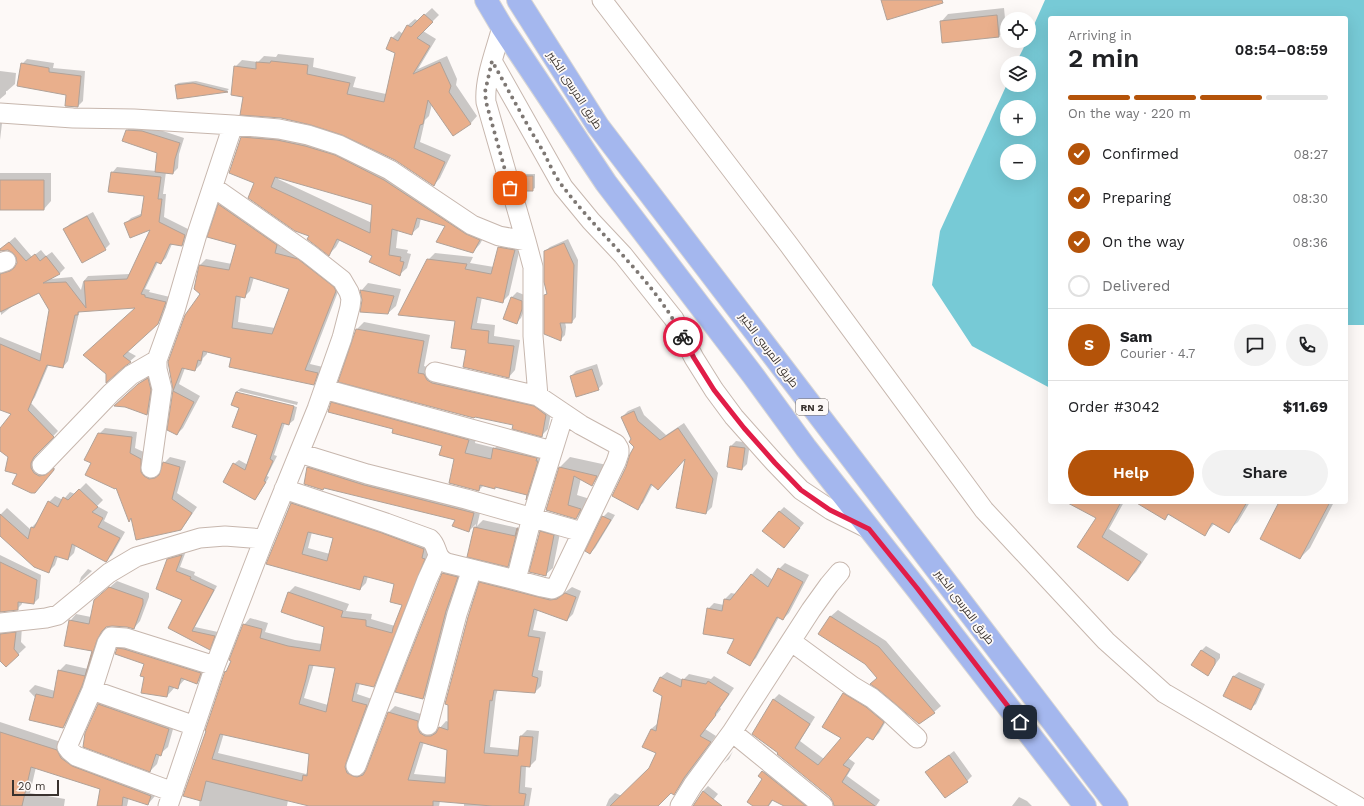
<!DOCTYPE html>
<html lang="en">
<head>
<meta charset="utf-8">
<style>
  body { margin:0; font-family:"Work Sans",Cairo,sans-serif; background:#f2f2f2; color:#202124; height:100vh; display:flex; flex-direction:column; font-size:15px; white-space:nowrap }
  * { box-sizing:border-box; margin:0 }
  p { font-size:13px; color:#757577 }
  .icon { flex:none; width:22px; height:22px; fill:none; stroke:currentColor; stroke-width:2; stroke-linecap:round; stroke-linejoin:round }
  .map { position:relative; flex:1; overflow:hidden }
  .panel { position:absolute; left:1048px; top:16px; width:300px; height:488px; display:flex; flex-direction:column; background:#fff; border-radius:4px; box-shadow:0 4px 16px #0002 }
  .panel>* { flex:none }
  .buttons { position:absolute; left:1000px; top:12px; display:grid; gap:8px }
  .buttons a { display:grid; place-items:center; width:36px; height:36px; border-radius:50%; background:#fff; box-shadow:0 4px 16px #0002; font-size:20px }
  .scale { position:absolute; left:12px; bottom:10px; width:47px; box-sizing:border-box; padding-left:4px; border:2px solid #39322e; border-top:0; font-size:11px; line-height:14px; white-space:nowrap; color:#39322e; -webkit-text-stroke:3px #fdf9f7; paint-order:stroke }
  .pin { position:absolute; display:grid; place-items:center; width:34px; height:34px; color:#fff; margin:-17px; border-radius:8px; box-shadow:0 2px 6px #0006 }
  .courier { position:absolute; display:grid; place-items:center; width:40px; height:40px; margin:-20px; border:3px solid #e11d48; border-radius:50%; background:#fff; color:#222; box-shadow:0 1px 5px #0007 }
  .headline em { font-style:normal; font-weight:600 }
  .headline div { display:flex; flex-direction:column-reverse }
  .headline { display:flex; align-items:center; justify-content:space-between; height:68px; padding:0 20px }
  h1 { font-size:26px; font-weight:600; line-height:30px }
  .bar { display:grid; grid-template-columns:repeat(4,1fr); gap:6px 4px; align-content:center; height:48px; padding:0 20px }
  .bar i { height:5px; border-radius:3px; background:#e0e0e0 }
  .bar .active { background:#b45309 }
  .bar p { grid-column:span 4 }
  .line { display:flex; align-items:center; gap:10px; padding:0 20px; border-top:1px solid #e0e0e0 }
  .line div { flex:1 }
  .round { display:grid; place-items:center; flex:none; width:42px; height:42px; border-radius:21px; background:#f2f2f2 }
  ol { padding:0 20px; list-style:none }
  li { display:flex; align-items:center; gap:12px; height:44px }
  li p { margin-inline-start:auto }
  li .icon { padding:4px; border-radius:50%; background:#b45309; color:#fff; stroke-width:4 }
  li:last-child { color:#757577 }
  li i { width:22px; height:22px; border:2px solid #e0e0e0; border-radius:50% }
  .button { display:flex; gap:8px; margin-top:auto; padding:8px 20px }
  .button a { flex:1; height:46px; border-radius:24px; background:#b45309; color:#fff; font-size:16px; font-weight:600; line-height:46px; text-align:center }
  .button a+a { background:#f2f2f2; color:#202124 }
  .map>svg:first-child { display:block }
  .water { fill:#77cad6; fill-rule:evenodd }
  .shadow { fill:#0003; fill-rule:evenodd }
  .building { fill:#e9af8c; stroke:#b1a298; fill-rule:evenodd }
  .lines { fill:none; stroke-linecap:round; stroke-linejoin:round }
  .minor-casing { stroke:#c7b7ae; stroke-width:21 }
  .major-casing { stroke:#d7d6d5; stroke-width:24 }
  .minor { stroke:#fff; stroke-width:19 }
  .major { stroke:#a4b7ee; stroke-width:22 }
  .done { stroke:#7e7874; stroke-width:4; stroke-dasharray:0 7.2 }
  .route { stroke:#e11d48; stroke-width:5 }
  .labels { text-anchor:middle; stroke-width:3.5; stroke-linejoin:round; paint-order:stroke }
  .shield { fill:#fdf9f7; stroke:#746e6a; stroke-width:1 }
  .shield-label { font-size:10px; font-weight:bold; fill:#39322e }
  .street-label { font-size:11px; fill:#39322e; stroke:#fdf9f7 }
</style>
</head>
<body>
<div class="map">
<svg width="1364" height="806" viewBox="0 0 1364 806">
  <rect width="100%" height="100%" fill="#fdf9f7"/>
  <path class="water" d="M1045,0H1364V325H1346V18H1050V388L972,346L932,285L940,231L1007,84V85H1029V63H1016L1027,41H1029V36ZM1007,107H1029V129H1007ZM1007,151H1029V173H1007Z"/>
  <path class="shadow" d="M432,8L439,15L423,31L436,39L418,69L447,56L457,79L456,85L477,116L471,123L453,135L432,104L429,116L425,120L420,142L451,155L440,178L434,185L395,159L343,134L244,96L235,67L242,60L258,62L264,56L276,57L278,54L314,58L313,67L356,77L353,87L386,94L396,53L392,38L399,31L403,34L408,25L415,19L418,21Z
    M1004,8L1006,29L999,36L941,22L948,14Z
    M27,59L54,63L53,68L85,71L83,101L78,106L68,94L22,64Z
    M0,71L16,73L15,84L7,91H6V94L0,99Z
    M196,81L229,89L227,91L178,98L176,85L178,83Z
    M0,113L3,115L0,140Z
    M132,125L148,126L184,138L179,154L178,168L173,173L166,172L163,194H166L164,217L190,230L187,240L182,245L172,244L166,258L161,263L158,262L145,289L150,290L149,292L170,297L163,318L127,351L136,356L107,381L137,307L80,311L79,313L68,361L63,367L49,364L35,397L31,403L58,431L39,451L36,457V463L45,471H52L56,467L40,486L18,473L19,416L0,409V337L42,354L50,309L40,291L15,304L1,315L0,267L4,269L16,266L18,264V258L14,252L8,249L0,250L15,237L32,257L41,250L46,256L52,252L65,268L60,273L50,279L72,277L81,290L83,282L88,276L130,274L152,228L125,224L131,218L143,213L145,195L112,173L117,167L156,171L158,152L127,130Z
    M249,130L313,139L486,233L480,244L473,252L446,226L421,218L419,227L411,234L398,230L396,248L408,250L407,253L411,254L407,268L399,275L373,255L340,240L336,247L329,254L255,183L242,137ZM279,177L373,204L372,223L278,179Z
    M0,173H51V201L44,209H0Z
    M522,174H535V188L532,190H524L520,176Z
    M225,199L282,239L280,247L304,254L341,284L310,364L323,367L319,378L313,384L232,357L207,351V354L203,358L201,364L195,370L185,368L179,384L200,396L183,428L177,434L168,430L174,390L169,362L201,294L200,265L206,259L232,264L237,244L209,237L219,205ZM254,277L290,289L275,328L238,322L241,296L244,297L250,291Z
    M93,212L110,244L105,249L65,229L70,224Z
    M568,239L578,260L576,317L572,322H565L566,327L565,335L560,340L545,295L548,292L545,251L550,247Z
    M506,241L521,244L509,295L503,301L482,297L477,323L495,325L494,336L520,340L515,370L509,377L467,349L456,320L428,260L435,253L473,257L470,263L494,267L499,248Z
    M368,283L401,289L396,306L388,313L363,300L361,291Z
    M517,292L527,296V304L521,318L516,323L512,297Z
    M364,322L430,335L424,366L552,408L548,429L541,436L514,424L475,416L357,329Z
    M597,364L603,384L598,389L571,376L576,371Z
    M152,374L155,385L151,410L147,414L126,406L116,405L143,380Z
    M241,388L298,402L297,405L238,391V393L297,407L294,420L289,424L285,423L274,455L277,456L267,476L269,477L259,494L255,499L234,464L239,460L248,465L258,434L240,407L232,404L236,392Z
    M342,393L478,430L475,443L495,448L504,438L546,448L535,489L528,497V494L495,486L484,485L479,490L456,458L443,445L394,428L332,403Z
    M640,406L644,415L666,435L684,423L718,473L712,507L706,513L687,457L653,484L643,503L637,508L635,447L622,417L628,411Z
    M105,428L137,432L135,448L146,453L155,474L161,473L164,463L170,457L186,461L177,493L197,507L186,523L180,529L132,517L129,520L117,486L92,463L99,434Z
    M736,441L750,443L747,464L742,469L731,446Z
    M570,457L607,465L602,474L592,484L581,478L577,495L590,499L586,508L576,518L547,510L560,467Z
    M317,459L482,504L477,526L483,520L518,528L525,521L515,558L508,566L469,556L476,524L469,531L456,519L308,468Z
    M86,483L103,500L97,506L108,512L104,521L125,532L112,555L105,561L76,545L74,553L68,559L58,556L55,565L48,572L0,535V515L7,508L31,530L32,527L38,521L49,502L55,496L63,500L70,492L75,494Z
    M298,497L430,543V553L380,680L373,686L360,683L357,694L372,699L359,770H367L389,712L395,706L424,715L431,730H438L446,721L449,722L480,583L486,576L557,594L564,593L572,587L581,591L573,614L567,620L538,609L533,630L546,632L538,670L543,671L541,686L535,692L498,689L496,695L490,747L520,750L521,736L527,730L539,731L536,760L530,766H526L525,787L532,788L529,806H464V802L440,801L439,806H313L288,800L287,806H199L207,730L226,672L229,669L244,625L250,618L268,623L265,632L295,640L322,644L325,626L282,611L289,592L295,586L349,604L346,611L372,614L371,619L395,626L404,604L395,583L368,576L366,583L360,589L268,563L291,503ZM312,532L334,537L330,554L308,548ZM314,664L337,667L328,705L304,698ZM224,733L310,753L309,771L306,774L218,753ZM424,742L449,749L447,777L414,774Z
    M1075,502H1124L1109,529L1148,554L1136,572L1128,580L1078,547L1097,518Z
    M1146,502H1250L1238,522L1228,531L1215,523L1204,535L1169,514L1165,518Z
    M1280,502H1334L1310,548L1300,558Z
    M784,507L804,523L788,542L779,512Z
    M608,512L615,515L595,548L590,553L603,517Z
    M548,524L561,528L553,568L545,575L541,532Z
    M186,551L180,567L195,572L194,575L217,586L195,627L218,632L214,644L209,648L170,628L184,599L168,560L173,555Z
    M0,555L41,575L39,598L34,603L22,601V604L17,609L0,612Z
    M785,563L809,575L789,613L783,619L779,617L756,658L750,664L736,638L708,609L714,603L724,605L725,599L731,593L736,594L757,568L773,580L779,569Z
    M449,567L463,571L429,692L423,698L443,573Z
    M88,569L92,571L79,583L81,577Z
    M117,581L149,593V597L140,621L134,628L127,626H107L104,629L88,679L70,720L63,727L29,691L35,685L55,691L59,671L66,664L88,669L93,650L70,621L76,614L91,617L95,600Z
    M838,610L886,641L941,706L934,712L919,723L865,663L820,634L831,616Z
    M22,626L21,642L26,647L6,666L0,660V628Z
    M125,642L208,666L204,676L197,683L185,679L177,688L175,687L167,696L146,663L118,649Z
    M1206,646L1220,654V658L1207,675L1201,651Z
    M667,672L683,680L689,674L711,679L714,676L734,688L720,708L721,709L705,729L716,736L690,772L679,788L674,794L671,792L656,806H606L609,799L615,793L622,796L650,768L657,753L651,729L657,724L663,695L655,691L661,677Z
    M1239,672L1265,684L1256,704L1251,708L1225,696L1234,676Z
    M849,688L889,716L879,733L873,739L867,736L848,758L855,763L847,776L880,800L876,806H835L834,801L831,797L779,754L773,700L779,694L815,717L800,741L824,759L842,738L844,693Z
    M106,697L175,722L168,747L160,754L157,764L150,771L99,704Z
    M0,722L64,743L158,788L155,796L148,804L129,797L127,806H98L101,788L36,767L30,793L65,799L64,806H0Z
    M733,751L729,759L724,763L731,754Z
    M954,751L972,776L967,781L927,772Z
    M768,767L811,802L807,806H787L773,800L769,806H755L763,779L759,776Z
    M708,786L718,794L708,806H694L703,791Z
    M1019,797L1027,801L1032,806H1012Z"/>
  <path class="building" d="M881,0H942L943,3L887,20Z
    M424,14L433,22L417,38L430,46L413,74L440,62L451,86L449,92L471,124L453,136L428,100L423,124L420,125L414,148L445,162L434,186L395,160L342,135L311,125L281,118L240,115L243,97L231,95L234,66L256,69V62L270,63L271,61L308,65L307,74L350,83L347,94L384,102L395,53L386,49L391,37L398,41L407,25L411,27Z
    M997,15L999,37L942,43L940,21Z
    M21,63L49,68V72L81,76L78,107L65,106L66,95L17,86Z
    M193,83L228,92L177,99L175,85Z
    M126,130L142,131L180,143L175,159L173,174L155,172L157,153L122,141Z
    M241,137L277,140L305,146L335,155L384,180L466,234L480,240L473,253L436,242L445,226L417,218L412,235L392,229L389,255L401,257L400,261L404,262L400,276L369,262L372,256L337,239L329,256L307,239L309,236L295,231L248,198L254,183L229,173ZM275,177L372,205L370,233L271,187Z
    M111,172L161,177L158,199H162L159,222L185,235L182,246L170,244L161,264L156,262L141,294L145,295V297L166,302L158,324L123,356L131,362L124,367L106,383V374L83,355L135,308L78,312V315H75L63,368L47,365L28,410L54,437L34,457L31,463V468L34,473L39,476L45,475L54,468V470L35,493H31L12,484L17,474L5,471L8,457L0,451V428L11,414L0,410V344L40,361L49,310L39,293L0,312V274L10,271L14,268L17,263L16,257L13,253L8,250L0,251V249L9,242L26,261L35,254L40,261L46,256L60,274L43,283L66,282L86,308L84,281L127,279L150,230L130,238L124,223L141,216L144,196L108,192Z
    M519,176H533V191H523Z
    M0,180H44V210H0Z
    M218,204L277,245L275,253L298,259L334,287L336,291L305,370L318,373L314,385L229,367L231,358L203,351L201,361L198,360L195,371L182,368L173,391L194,402L177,435L167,430L173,390L168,362L185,315L200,294L194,289L199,265L229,270L236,245L207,237ZM250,277L289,289L272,334L232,328L236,296L245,298Z
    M87,216L106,250L82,263L63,229Z
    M564,243L574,265L572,323H560L562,332L561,341L544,334V295L547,294L544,282V251Z
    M498,247L515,250L512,261L503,303L477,297L471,329L489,331L488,343L514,346L509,378L463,367L466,350L451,348L455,321L398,315L427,259L467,264L465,269L491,274Z
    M360,290L394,296L388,314L360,312L362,300Z
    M511,297L522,301V309L517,324L503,319Z
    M356,329L424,341L418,373L424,374L427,380L432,383L534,406L546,415L542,437L512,429L513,425L475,417L474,418L338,382Z
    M592,369L599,390L576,397L570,376Z
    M148,378L151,390L147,415L125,407L114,406L138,384Z
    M236,392L294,406L289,425L282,423L270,459L273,461L264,481L266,482L255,500L223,482L233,463L245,470L257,435L232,427L239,408L231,405Z
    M331,402L469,440L465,453L491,459L493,448L537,458L536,461H538L526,500L527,495L495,487V489L480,485L479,491L449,483L454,459L439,455L442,446L392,433L393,429L328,412Z
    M634,411L638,421L660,440L678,428L713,479L706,514L676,508L685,459L658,490L651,484L638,510L612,496L626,467L630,454L634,447L629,442L631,439L621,417Z
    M98,433L132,437L130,453L141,459V472L144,476L149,479L155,478L159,475L163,462L180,467L172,499L192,513L181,530L136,540L131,518L129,522L116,488L115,489L85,475L91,463L84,460Z
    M730,446L745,448L742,470L727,467Z
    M307,467L364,485L474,513L469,532L452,526L455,520L324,488L323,490L304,484Z
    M559,467L597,476L592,486L574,476L568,505L581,509L576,519L546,510Z
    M79,489L98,507L92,512L103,518L98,527L120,538L107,561L106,562L72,544L68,560L55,556L49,573L34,567L0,536V514L28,539L31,527L34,528L48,501L58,507L63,497L68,500Z
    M1066,502H1121L1102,537L1141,562L1128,581L1077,547L1096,518Z
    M1135,502H1247L1229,533L1212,523L1205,536L1168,514L1165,520Z
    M1279,502H1330L1300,559L1260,539Z
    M291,503L382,533L424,549L422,558L425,559L374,687L356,683L352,701L367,705L346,763L345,767L347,773L353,776L357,777L363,775L366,770L388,712L418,721V728L420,733L425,736H431L436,733L439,727L448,730V705L445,704L468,617L479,582L550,600L557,599L565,593L576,597L567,621L534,609L528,636L540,638L532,676L538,678L535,693L494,690L492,701L490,700L484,753L518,756L520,736L533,737L530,767L521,766L519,793L526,794L524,806H492L433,801V806H309L206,781L201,801L183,796L206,731H205L225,671L226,672L231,661L229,660L243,624L262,629L260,638L288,646L320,651L324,627L281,612L288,592L343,611L341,617L366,620V626L392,633L393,628L402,605L390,602L394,584L364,576L360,590L266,564ZM308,532L333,538L327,561L302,554ZM309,665L335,668L326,712L299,704L306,679ZM220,734L309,754L307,776L303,775L302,781L212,759ZM420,742L447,750L445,783L408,780Z
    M779,511L800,528L784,548L762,531Z
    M602,516L611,520L590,554L585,551Z
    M474,527L515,536L517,528H518L508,567L467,557Z
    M540,531L554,535L546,576L529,572Z
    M182,555L176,571L191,577L190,579L214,590L192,631L215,636L210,650L168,628L182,600L156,589L167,559Z
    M0,562L37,580L34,604L18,602V610L0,612Z
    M778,568L803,582L783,620L777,617L750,666L727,653L734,639L703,634L707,608L722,611L724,599L730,600L751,574L768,587Z
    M442,573L458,577L446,611L423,699L395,692Z
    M109,587L143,599V604L134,629L127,627L112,626L106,627L102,631L97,640L82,686L63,728L29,720L36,694L53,698L58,670L85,676L92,651L64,646L69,620L89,624L94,600Z
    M830,616L879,647L935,713L919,724L879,690L870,684L877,678L865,664L818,634Z
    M16,632L14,649L19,655L6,667L0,661V634Z
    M117,648L124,649L201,673L197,684L181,678L178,689L169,686L167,697L141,693L144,677L140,676L144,664L115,654Z
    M1201,650L1215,659V664L1208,676L1191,665Z
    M1233,676L1261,689L1251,710L1223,696Z
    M660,677L681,687L682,679L706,684L708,681L729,694L715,714L716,715L700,736L711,742L684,778L674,795L671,793L658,806H610L649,768L656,753L642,747L651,729L656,731L662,696L653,691Z
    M843,693L866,707L884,722L873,740L867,737L843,765L850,769L842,782L875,806H834L833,802L830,797L777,754L778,753L752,734L773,699L810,724L795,748L818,765L841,738L822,727Z
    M98,704L169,729L161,756L156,754L150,772L83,747L85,733Z
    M0,732L57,750L61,758L72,766L151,796L148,805L123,797L122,806H97L100,789L31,767L22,806H0Z
    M949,755L968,782L945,798L925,772Z
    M762,771L806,806H784L772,800L768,806H753L747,802L762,779L758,776Z
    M703,791L722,806H693Z"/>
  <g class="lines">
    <defs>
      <path id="minor" d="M602,0L789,245L984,510L1106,641L1164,693L1357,806
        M502,27C496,50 484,79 486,102L526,241L533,267V336L538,396
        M492,61L563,187L591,221L623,255L674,319L694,358L714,390L734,417L775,463L801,490L831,510L869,529
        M0,113L73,118L134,119L233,125L279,129L308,135L339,145L390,170L472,225L499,236L526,241
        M0,263L6,261
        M324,389L552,451
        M299,453L367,474L466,499L582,532
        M42,465L111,393L131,375L157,360
        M151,468L162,389L157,369V360L175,310L197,234L233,125
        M284,489L386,523L430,539C439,547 434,557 447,563L516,580L542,587L552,589L556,587L616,462L619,453V449L616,444L581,425L538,396L435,372
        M516,580L532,517L564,414
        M0,623L46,618L58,615L109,573L136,557L200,538L225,536L264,539
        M792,642L852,686L872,698L890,713L917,738
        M92,690L195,726
        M428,725L457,614L472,569
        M732,732L823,806
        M356,766L387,683L427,580L438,556
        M173,792L76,756L70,751L67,747L92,690L107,643L111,637L126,638L215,666
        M168,806L215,666L264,539L317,409L342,338L350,307L351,299L349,292L342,280L309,254L213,187
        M680,806L693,785L732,732L811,610L829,585L840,572"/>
      <path id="major" d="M486,0L502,27L606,183L752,374L806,448L917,589L1085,806
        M518,0L598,126L1117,806"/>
    </defs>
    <use href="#minor" class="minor-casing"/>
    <use href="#major" class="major-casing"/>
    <use href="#minor" class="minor"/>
    <use href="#major" class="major"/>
  </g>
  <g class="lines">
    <path class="done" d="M510,188L486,102L485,92L492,61C509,91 525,122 543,151C549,163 555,177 564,188C602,238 654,280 683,337"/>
    <path class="route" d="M683,337L694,358L714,390L744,428L775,463L801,490L830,510L869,529L917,588L1020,722"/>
  </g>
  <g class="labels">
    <rect class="shield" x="796" y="399" width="32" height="16" rx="3"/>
    <g class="shield-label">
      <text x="812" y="411">RN 2</text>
    </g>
    <g class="street-label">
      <text transform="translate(575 90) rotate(57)" y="4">طريق المرسى الكبير</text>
      <text transform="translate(769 350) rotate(53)" y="4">طريق المرسى الكبير</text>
      <text transform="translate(965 607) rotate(53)" y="4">طريق المرسى الكبير</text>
    </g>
  </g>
</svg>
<div class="buttons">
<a><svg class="icon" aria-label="locate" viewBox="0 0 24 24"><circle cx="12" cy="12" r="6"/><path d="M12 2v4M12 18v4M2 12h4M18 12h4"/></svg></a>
<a><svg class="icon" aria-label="layers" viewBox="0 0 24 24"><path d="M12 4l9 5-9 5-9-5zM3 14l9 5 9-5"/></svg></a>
<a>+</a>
<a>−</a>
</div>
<div class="scale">20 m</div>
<div class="pin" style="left:510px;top:188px;background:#ea580c"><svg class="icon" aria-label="bag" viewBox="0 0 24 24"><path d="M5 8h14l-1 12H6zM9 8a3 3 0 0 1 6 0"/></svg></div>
<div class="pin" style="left:1020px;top:722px;background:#1f2937"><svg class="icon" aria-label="home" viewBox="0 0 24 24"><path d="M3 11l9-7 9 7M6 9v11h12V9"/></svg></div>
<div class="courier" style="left:683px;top:337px"><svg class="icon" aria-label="bike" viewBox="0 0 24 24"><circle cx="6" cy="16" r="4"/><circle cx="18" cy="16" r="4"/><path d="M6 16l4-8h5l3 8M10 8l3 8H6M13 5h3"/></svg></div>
<section class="panel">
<div class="headline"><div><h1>2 min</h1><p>Arriving in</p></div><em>08:54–08:59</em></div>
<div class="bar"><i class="active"></i><i class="active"></i><i class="active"></i><i></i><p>On the way · 220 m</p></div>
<ol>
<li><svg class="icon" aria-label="check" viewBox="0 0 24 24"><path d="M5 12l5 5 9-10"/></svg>Confirmed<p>08:27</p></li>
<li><svg class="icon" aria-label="check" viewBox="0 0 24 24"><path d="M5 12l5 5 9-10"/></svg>Preparing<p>08:30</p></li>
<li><svg class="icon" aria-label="check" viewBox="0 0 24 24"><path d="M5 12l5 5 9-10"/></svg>On the way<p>08:36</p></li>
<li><i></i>Delivered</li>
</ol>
<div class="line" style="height:72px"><b class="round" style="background:#b45309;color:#fff">S</b><div><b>Sam</b><p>Courier · 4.7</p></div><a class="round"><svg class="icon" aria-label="chat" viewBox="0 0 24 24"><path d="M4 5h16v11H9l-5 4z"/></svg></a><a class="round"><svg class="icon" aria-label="phone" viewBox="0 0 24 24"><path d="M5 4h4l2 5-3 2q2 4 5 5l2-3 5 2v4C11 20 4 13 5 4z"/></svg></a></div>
<div class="line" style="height:52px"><div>Order #3042</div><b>$11.69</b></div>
<div class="button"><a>Help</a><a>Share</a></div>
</section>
</div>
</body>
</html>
